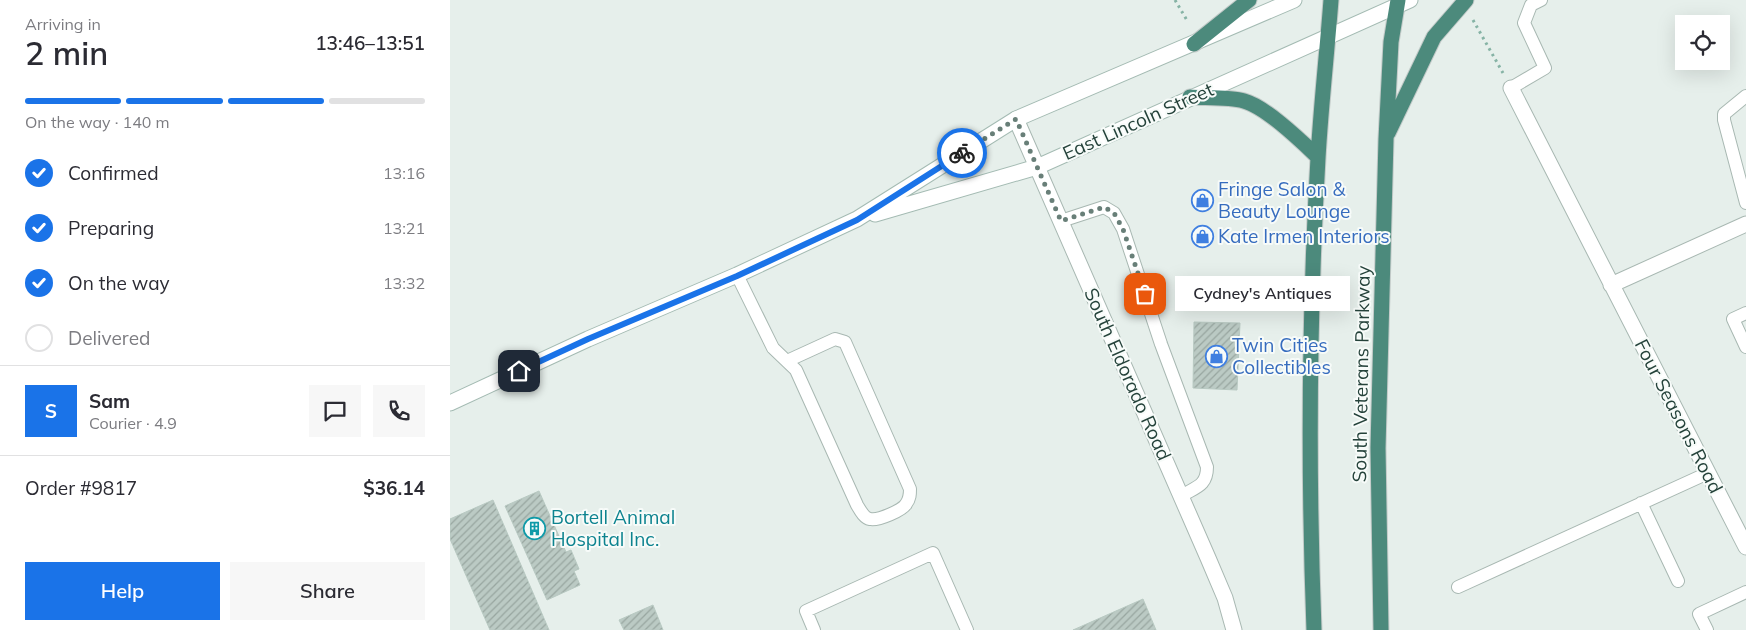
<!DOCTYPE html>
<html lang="en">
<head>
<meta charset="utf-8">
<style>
  body { margin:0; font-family:Mulish,sans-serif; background:#f7f7f7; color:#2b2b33; height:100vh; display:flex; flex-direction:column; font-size:19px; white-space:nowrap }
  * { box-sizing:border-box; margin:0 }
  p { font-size:16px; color:#7c7c81 }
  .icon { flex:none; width:28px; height:28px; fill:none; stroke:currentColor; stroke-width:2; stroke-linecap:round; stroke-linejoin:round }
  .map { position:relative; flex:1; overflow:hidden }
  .details { display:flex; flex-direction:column; background:#fff; width:450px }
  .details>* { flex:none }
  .controls { position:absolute; left:1225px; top:15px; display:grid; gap:10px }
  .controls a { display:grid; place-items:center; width:55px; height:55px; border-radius:0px; background:#fff; box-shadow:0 5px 20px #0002; font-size:25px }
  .pin { position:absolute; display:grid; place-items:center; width:42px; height:42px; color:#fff; margin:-21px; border-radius:10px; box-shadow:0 2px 8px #0006 }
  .courier { position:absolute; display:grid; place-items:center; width:50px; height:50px; margin:-25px; border:4px solid #1a73e8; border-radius:50%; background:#fff; color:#222; box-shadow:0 1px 6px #0007 }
  .bubble { position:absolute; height:35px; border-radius:0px; background:#fff; box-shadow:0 5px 20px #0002; font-size:16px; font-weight:600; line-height:35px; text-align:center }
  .overview em { font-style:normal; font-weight:600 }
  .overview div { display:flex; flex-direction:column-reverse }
  .overview { display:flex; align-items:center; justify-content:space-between; height:85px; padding:0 25px }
  h1 { font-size:32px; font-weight:600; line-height:38px }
  .bar { display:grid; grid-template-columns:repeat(4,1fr); gap:8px 5px; align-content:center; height:60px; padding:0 25px }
  .bar i { height:6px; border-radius:4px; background:#e1e1e2 }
  .bar .on { background:#1a73e8 }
  .bar p { grid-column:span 4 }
  .line { display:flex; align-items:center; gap:12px; padding:0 25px; border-top:1px solid #e1e1e2 }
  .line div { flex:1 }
  .round { display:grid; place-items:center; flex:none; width:52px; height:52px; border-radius:0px; background:#f7f7f7 }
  ol { padding:0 25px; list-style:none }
  li { display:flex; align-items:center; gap:15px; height:55px }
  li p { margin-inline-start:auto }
  li .icon { padding:5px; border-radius:50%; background:#1a73e8; color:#fff; stroke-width:4 }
  li:last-child { color:#7c7c81 }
  li i { width:28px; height:28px; border:2px solid #e1e1e2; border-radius:50% }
  .primary-button { display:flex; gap:10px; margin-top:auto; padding:10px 25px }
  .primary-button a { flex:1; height:58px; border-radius:0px; background:#1a73e8; color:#fff; font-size:20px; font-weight:600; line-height:58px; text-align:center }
  .primary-button a+a { background:#f7f7f7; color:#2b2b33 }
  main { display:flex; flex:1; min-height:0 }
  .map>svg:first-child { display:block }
  .building { fill:url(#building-hatch); stroke:#b8c9c2 }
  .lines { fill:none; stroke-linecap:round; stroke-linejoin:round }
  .service-casing { stroke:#a8b8b2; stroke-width:14 }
  .minor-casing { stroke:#a8b8b2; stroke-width:17 }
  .secondary-casing { stroke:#a4bbb3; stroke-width:17 }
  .trunk-casing { stroke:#c2cac8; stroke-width:17 }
  .path { stroke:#86b3a5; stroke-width:3; stroke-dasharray:2.5 4; stroke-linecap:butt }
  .service { stroke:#fff; stroke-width:12 }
  .minor { stroke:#fff; stroke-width:15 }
  .secondary { stroke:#fff; stroke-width:15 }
  .trunk { stroke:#4c8a7c; stroke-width:15 }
  .done { stroke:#687f78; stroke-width:5; stroke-dasharray:0 9 }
  .route { stroke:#1a73e8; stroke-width:6 }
  .labels { text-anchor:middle; stroke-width:4; stroke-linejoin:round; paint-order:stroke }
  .street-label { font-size:19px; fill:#24423a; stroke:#f7fbf9 }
  .shop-label { font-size:19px; fill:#366cbe; stroke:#f7fbf9; text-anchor:start }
  .culture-label { font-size:19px; fill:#0d838f; stroke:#f7fbf9; text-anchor:start }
</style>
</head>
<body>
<main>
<section class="details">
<div class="overview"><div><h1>2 min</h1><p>Arriving in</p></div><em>13:46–13:51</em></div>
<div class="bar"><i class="on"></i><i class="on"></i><i class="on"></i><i></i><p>On the way · 140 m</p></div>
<ol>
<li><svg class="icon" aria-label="check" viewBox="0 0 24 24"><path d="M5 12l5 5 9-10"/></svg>Confirmed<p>13:16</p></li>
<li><svg class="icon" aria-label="check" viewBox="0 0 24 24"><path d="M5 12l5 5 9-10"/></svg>Preparing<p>13:21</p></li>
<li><svg class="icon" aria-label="check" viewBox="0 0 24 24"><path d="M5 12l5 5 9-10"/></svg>On the way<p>13:32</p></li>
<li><i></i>Delivered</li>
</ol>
<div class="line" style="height:90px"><b class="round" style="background:#1a73e8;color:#fff">S</b><div><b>Sam</b><p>Courier · 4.9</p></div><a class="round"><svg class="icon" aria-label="chat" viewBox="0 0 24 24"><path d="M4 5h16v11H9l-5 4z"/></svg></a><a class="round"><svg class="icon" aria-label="phone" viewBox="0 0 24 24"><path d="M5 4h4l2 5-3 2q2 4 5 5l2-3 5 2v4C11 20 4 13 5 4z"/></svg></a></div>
<div class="line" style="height:65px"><div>Order #9817</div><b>$36.14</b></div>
<div class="primary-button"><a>Help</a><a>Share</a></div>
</section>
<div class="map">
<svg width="1296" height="630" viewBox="0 0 1296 630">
  <defs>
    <pattern id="building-hatch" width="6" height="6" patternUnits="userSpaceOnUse" patternTransform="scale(1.25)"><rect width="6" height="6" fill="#bbcac4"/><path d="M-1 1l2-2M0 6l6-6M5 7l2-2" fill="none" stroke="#98a6a0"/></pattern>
  </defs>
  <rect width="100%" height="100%" fill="#e6efeb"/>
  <path class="building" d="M744,322L790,323L787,390L743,388Z
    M89,491L116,552L121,550L129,569L124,571L130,585L97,600L55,506Z
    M43,500L99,630H40L0,539V519Z
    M693,599L706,630H623Z
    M203,605L213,630H174L169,620Z"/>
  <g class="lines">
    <defs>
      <path id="service" d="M1061,88L1095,68L1074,23L1081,5L1091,0
        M1296,96L1274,114V120L1296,203
        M611,221L654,207L664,213L673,229L711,344L757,467C757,486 746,487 731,496
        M287,275L323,348L346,370L407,505C410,510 414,518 420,519C428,521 453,510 456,504C460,499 460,494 460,489L395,342L385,339L337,361
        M1296,313L1283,319L1296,347
        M1191,503L1228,581
        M1008,587L1258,473
        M364,630L356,611L483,553L517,630
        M1257,630L1249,614L1296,592"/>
      <path id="minor" d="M1061,88L1296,547
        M566,119L758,558L775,598L784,630
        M1161,285L1296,224"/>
      <path id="secondary" d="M425,214L587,167L960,0
        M0,403L138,339L287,275L407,219L566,119L844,0"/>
      <path id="trunk" d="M744,44L799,0
        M740,97C755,98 780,97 794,101C816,107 851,141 868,157
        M938,133L984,37L1016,0
        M864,630C858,473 859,315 868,158C871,105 877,53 881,0
        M931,630L928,448L936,139L941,42L948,0"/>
    </defs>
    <use href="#service" class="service-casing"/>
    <use href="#minor" class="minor-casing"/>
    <use href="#secondary" class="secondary-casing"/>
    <use href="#trunk" class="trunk-casing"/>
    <path class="path" d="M725,0L738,22
      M1023,20L1053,73"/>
    <use href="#service" class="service"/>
    <use href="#minor" class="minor"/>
    <use href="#secondary" class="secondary"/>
    <use href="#trunk" class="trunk"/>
  </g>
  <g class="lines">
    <path class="done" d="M512,153L566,119L611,221L654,207L664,213L673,229L695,294"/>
    <path class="route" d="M69,371L138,339L287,276L407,220L512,153"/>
  </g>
  <defs>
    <symbol id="shop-ring" viewBox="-11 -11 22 22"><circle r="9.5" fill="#f7fbf9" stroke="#3f7fe0" stroke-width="1.5"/><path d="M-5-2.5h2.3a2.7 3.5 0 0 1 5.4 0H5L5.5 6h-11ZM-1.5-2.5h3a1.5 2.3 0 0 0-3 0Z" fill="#3f7fe0"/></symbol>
    <symbol id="building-ring" viewBox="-11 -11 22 22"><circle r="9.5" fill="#f7fbf9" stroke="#0f9aa8" stroke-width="1.5"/><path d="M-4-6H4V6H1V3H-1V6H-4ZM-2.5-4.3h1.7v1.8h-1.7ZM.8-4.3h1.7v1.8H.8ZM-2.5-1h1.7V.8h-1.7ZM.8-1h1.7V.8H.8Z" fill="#0f9aa8"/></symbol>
  </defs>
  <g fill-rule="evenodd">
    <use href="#shop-ring" x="740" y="188" width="25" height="25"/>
    <use href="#shop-ring" x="740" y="224" width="25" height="25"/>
    <use href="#shop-ring" x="754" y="344" width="25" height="25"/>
    <use href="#building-ring" x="72" y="516" width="25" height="25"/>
  </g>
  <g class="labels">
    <g class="street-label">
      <text transform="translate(688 121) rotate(-24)" y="7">East Lincoln Street</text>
      <text transform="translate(678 374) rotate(66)" y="7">South Eldorado Road</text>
      <text transform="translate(911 374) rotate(-89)" y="7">South Veterans Parkway</text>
      <text transform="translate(1229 416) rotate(63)" y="7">Four Seasons Road</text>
    </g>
    <g class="shop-label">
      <text x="768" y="196">Fringe Salon &amp;<tspan x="768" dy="22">Beauty Lounge</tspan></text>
      <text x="768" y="243">Kate Irmen Interiors</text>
      <text x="782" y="352">Twin Cities<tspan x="782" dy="22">Collectibles</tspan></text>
    </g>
    <g class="culture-label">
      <text x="101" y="524">Bortell Animal<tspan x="101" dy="22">Hospital Inc.</tspan></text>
    </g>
  </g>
</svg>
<div class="controls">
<a><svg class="icon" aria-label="locate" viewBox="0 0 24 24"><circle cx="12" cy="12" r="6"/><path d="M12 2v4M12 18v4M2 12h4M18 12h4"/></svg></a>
</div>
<div class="pin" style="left:695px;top:294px;background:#ea580c"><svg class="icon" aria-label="bag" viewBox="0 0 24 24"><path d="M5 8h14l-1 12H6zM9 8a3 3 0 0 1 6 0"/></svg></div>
<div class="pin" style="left:69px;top:371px;background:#1f2937"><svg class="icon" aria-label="home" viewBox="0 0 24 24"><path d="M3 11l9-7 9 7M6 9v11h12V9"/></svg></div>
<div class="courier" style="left:512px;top:153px"><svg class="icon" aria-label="bike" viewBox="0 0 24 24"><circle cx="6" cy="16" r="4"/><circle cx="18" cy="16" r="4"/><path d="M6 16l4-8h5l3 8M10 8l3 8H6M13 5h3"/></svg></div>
<div class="bubble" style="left:725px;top:276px;width:175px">Cydney's Antiques</div>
</div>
</main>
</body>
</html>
